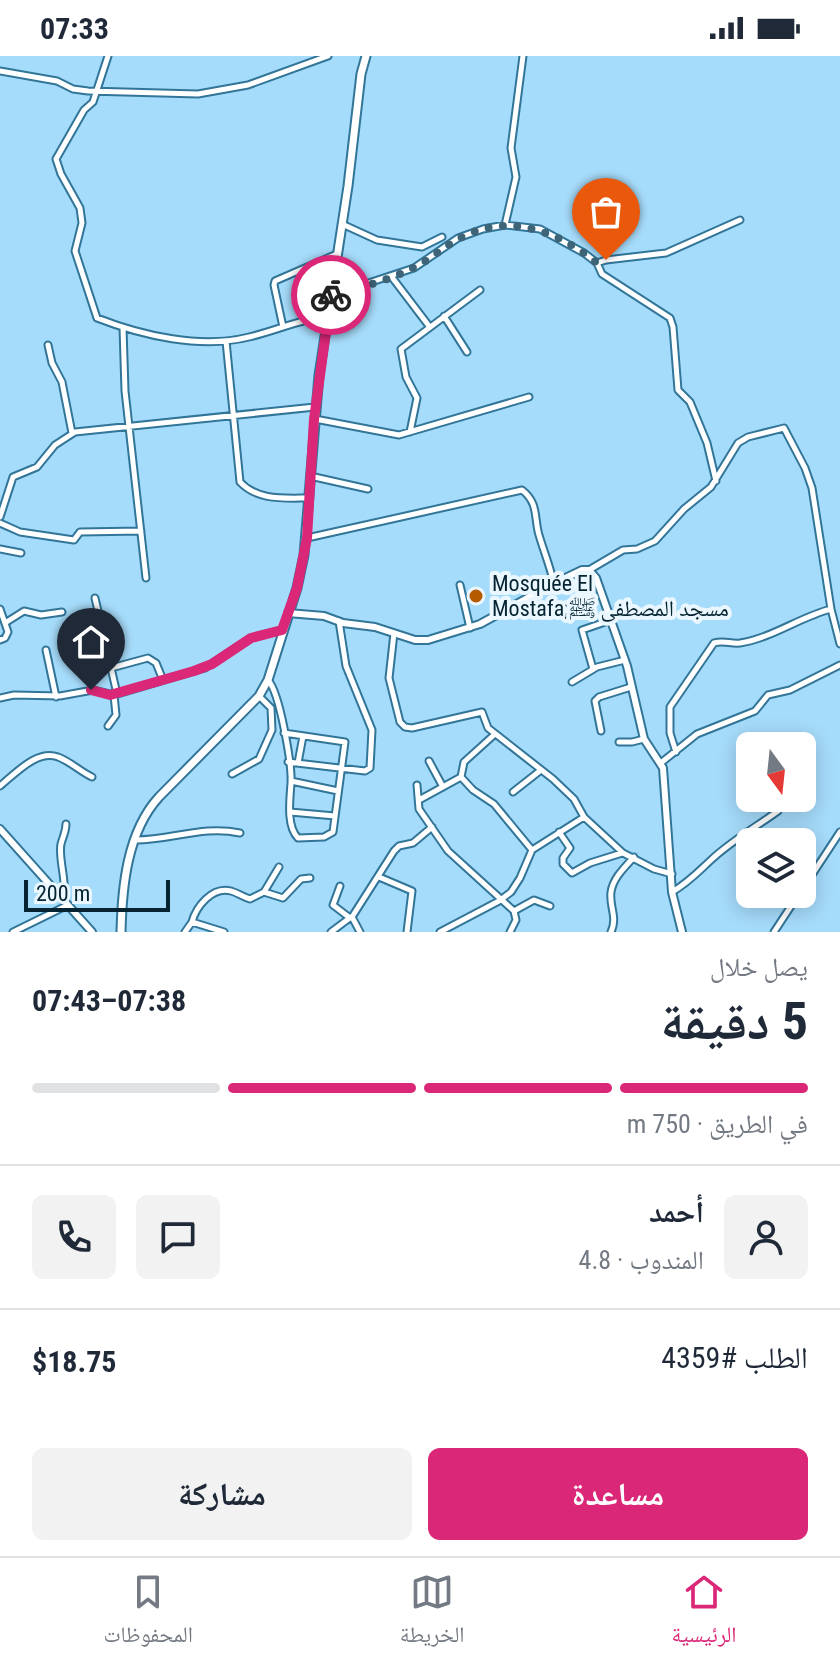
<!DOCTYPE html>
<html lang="ar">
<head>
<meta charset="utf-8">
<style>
  body { margin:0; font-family:"Roboto Condensed","Noto Naskh Arabic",sans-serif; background:#f2f2f3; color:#1f2937; direction:rtl; height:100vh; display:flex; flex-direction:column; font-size:30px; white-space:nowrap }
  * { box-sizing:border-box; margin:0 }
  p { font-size:26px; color:#747a83 }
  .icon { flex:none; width:44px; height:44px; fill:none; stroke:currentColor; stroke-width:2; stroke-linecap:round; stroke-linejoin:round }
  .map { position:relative; height:876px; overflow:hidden; direction:ltr }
  .drawer { display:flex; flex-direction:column; background:#fff; flex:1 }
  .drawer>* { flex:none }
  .needle { width:52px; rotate:165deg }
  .fabs { position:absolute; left:736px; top:676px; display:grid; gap:16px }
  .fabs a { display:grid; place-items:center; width:80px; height:80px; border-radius:12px; background:#fff; box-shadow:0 4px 20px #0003; font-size:40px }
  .scale { position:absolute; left:24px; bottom:20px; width:146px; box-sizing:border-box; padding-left:8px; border:4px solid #062331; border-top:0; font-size:22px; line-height:28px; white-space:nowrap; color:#062331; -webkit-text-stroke:6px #eaf7fe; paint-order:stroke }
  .pin { position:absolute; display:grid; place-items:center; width:68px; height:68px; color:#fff; margin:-82px -34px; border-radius:50% 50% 50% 0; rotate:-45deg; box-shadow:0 0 8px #0007 }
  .pin .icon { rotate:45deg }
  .courier { position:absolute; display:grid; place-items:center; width:80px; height:80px; margin:-40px; border:6px solid #db2777; border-radius:50%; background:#fff; color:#222; box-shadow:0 2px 10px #0007 }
  .summary em { font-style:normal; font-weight:700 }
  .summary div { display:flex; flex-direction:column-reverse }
  .summary { display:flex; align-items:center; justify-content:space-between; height:136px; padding:0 32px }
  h1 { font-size:52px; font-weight:700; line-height:60px }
  .bar { display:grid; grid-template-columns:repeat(4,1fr); gap:12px 8px; align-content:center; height:96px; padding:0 32px }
  .bar i { height:10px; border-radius:6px; background:#e0e1e3 }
  .bar .active { background:#db2777 }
  .bar p { grid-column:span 4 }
  .line { display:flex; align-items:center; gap:20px; padding:0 32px; border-top:2px solid #e0e1e3 }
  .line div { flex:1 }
  .round { display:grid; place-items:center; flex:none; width:84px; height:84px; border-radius:12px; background:#f2f2f3 }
  .cta { display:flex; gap:16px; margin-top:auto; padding:16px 32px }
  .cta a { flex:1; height:92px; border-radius:12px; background:#db2777; color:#fff; font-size:32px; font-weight:700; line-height:92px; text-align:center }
  .cta a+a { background:#f2f2f3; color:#1f2937 }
  .status { display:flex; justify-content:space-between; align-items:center; height:56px; padding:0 40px; background:#fff; direction:ltr }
  .status svg { height:22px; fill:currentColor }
  .tab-bar { display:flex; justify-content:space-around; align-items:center; height:112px; border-top:2px solid #e0e1e3; background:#fff; font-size:22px; color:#747a83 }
  .tab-bar a { display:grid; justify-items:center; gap:4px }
  .tab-bar .active { color:#db2777 }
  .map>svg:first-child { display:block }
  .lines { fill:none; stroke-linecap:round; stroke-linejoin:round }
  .minor-casing { stroke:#317598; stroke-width:9 }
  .tertiary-casing { stroke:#317598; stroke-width:10 }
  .secondary-casing { stroke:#317598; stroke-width:11 }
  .minor { stroke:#fff; stroke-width:5 }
  .tertiary { stroke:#fff; stroke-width:6 }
  .secondary { stroke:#fff; stroke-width:7 }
  .done { stroke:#3e6478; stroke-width:8; stroke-dasharray:0 14.4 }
  .route { stroke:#db2777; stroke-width:10 }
  .poi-dot { fill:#b65a00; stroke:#eaf7fe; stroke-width:3 }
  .labels { text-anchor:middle; stroke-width:8; stroke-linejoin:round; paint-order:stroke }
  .poi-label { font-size:22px; fill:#062331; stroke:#eaf7fe; text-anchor:start }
</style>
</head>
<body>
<div class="status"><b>07:33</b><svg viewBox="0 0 49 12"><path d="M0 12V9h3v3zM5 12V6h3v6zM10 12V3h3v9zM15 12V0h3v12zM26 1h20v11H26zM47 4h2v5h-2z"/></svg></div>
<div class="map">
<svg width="840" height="876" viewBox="0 0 840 876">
  <rect width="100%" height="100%" fill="#a6dcfb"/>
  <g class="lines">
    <defs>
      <path id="minor" d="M108,0L93,46L84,54L56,103L61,118L80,152L82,167L75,195L97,262C143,280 201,293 249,281C275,275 301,263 327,260
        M0,15L57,25L73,33L88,35L198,38L248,29L328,0
        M342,168L377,184L422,191L442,181
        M505,169L516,121L511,92L523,0
        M597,207L606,204L666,197L740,164
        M391,220L429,270
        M332,239L414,212L458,182L483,173L505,169L540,173L584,197L597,207L602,218L670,262L673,271L678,334L690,346L707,387L716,425
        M444,260L467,296
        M283,271L274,229L275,225L337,198
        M123,272L125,335L146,522
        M226,285L240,426C258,445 284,442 309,442
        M48,289L52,307L62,326L72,377
        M315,363L399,379L529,341
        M410,376L417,342L406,321L401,293L480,234
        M310,420L368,433
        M0,461L13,421L37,411L55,389L75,376L315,351
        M0,467L20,476L74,484L80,476L141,475
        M307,482L522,434C539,447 534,463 539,479C544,496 550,510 554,528
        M0,493L21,497
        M589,514L623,494L637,493L655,485L684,453L711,431L738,387L748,381L784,372L805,412L812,432L831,553L840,588
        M460,529L470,572
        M95,542L117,638
        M0,553L8,576L5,582L0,584
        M5,567L24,555L41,559L62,556
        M394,577L389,622L400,666L405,671L412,672L482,656L488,672L553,723L574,743L584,761L623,797L654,813L672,818
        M46,594L56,641
        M111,612L148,602L156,607L163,624
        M593,613L582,574L611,564
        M268,624C280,637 292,709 291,727C290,743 286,770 298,782L324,781L333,776L345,686L284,677
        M572,626L597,611L625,604
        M0,642L14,639L60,640L93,634L114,639L205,612L251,582L282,574
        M108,670L116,659L114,639
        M601,675L595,645L599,641L631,631
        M619,686H632L644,683
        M676,696L670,677V651L714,587C724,584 730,588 740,587C772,582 800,561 831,553
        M429,705L443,731
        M288,706L365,715L370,712L372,674L346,610L339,565
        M662,706L697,678L755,655L768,639L790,634L840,609
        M298,707L303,680
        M232,718L259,703L272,674L271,652L259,640
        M461,721L473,734L494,748L532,794
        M291,725L338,735
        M417,729L419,753L448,795L514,855L516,864L510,876
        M0,730C15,718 37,693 58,701C68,704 81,716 92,721
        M513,736L541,714
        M419,744L461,721L464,706L495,678
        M290,756L335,760
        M559,776L570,792L563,802V808L572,817L590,807L622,797
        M136,784C172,784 203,769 240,777
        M379,821L412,835L407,876
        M340,830L333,849L350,862
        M802,834L840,776
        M264,836L279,811
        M672,836C688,827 698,816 711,804C731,785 756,771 778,755
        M64,844C67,825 58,802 61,788C63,780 66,776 66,768
        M514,855L534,844L550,850
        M192,866C196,851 212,830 231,835C238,837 243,841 250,843L264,836L283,842L301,823L310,822
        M13,876L68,849
        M185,876L192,866L224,876
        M331,876L351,861
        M360,876L352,861L394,795L399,790L413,787L432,771
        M440,876L499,845L511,836L520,822L532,794L584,761
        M611,876C618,861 609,851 611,836C613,822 625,811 634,801
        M774,876L799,838"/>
      <path id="tertiary" d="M288,557L324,560L343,567L375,571L415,584H428L480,568L555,527L582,514H589L596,522L627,610L644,683L663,712L672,836L682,876
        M0,773L92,876"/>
      <path id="secondary" d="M121,876C122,831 127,776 159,741L259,640L268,624L297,532L304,499L319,319L348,130L361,18L366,0"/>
    </defs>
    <use href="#minor" class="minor-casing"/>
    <use href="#tertiary" class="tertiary-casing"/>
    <use href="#secondary" class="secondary-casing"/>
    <use href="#minor" class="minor"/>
    <use href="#tertiary" class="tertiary"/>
    <use href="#secondary" class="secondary"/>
  </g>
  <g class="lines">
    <path class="done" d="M331,239C358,232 388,225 413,212C430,204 444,190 460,182C509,156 557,175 597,207L606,204"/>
    <path class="route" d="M91,634L110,639L194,615L212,608L251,582L282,574L297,532L307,482L314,363L331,239"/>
  </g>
  <circle class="poi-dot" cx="476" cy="540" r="8"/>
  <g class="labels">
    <g class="poi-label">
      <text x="492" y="535">Mosquée El<tspan x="492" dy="25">Mostafa;مسجد المصطفى ﷺ</tspan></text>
    </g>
  </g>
</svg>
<div class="fabs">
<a><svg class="needle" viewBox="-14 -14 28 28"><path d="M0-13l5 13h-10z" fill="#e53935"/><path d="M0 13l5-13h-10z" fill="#747a83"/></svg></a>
<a><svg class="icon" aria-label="layers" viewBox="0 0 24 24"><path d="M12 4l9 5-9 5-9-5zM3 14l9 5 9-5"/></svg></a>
</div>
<div class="scale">200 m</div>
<div class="pin" style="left:606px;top:204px;background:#ea580c"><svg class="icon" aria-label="bag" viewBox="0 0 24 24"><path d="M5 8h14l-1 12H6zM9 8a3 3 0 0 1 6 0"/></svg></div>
<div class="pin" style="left:91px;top:634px;background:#1f2937"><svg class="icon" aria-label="home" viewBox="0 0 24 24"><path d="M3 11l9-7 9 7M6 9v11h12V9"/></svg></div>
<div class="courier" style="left:331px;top:239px"><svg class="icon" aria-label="bike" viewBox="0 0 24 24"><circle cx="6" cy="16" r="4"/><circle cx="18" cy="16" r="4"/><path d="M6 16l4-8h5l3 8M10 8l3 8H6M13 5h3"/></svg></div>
</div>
<section class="drawer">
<div class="summary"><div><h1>5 دقيقة</h1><p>يصل خلال</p></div><em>07:38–07:43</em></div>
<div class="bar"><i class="active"></i><i class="active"></i><i class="active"></i><i></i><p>في الطريق · 750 m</p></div>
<div class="line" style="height:144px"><a class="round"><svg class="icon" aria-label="person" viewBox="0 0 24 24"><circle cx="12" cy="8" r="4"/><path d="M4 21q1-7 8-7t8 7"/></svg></a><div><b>أحمد</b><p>المندوب · 4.8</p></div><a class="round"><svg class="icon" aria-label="chat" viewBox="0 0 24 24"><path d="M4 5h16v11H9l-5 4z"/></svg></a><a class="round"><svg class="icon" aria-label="phone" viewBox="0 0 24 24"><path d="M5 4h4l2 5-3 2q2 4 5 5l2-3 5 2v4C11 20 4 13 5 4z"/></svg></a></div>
<div class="line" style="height:104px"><div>الطلب #4359</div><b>$18.75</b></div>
<div class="cta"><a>مساعدة</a><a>مشاركة</a></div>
</section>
<nav class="tab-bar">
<a class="active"><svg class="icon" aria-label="home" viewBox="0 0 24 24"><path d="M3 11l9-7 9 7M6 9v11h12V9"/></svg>الرئيسية</a>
<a><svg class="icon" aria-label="map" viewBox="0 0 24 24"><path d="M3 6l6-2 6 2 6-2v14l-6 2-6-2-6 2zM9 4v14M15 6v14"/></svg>الخريطة</a>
<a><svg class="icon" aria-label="saved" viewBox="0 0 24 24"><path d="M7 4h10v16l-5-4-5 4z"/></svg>المحفوظات</a>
</nav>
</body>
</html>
